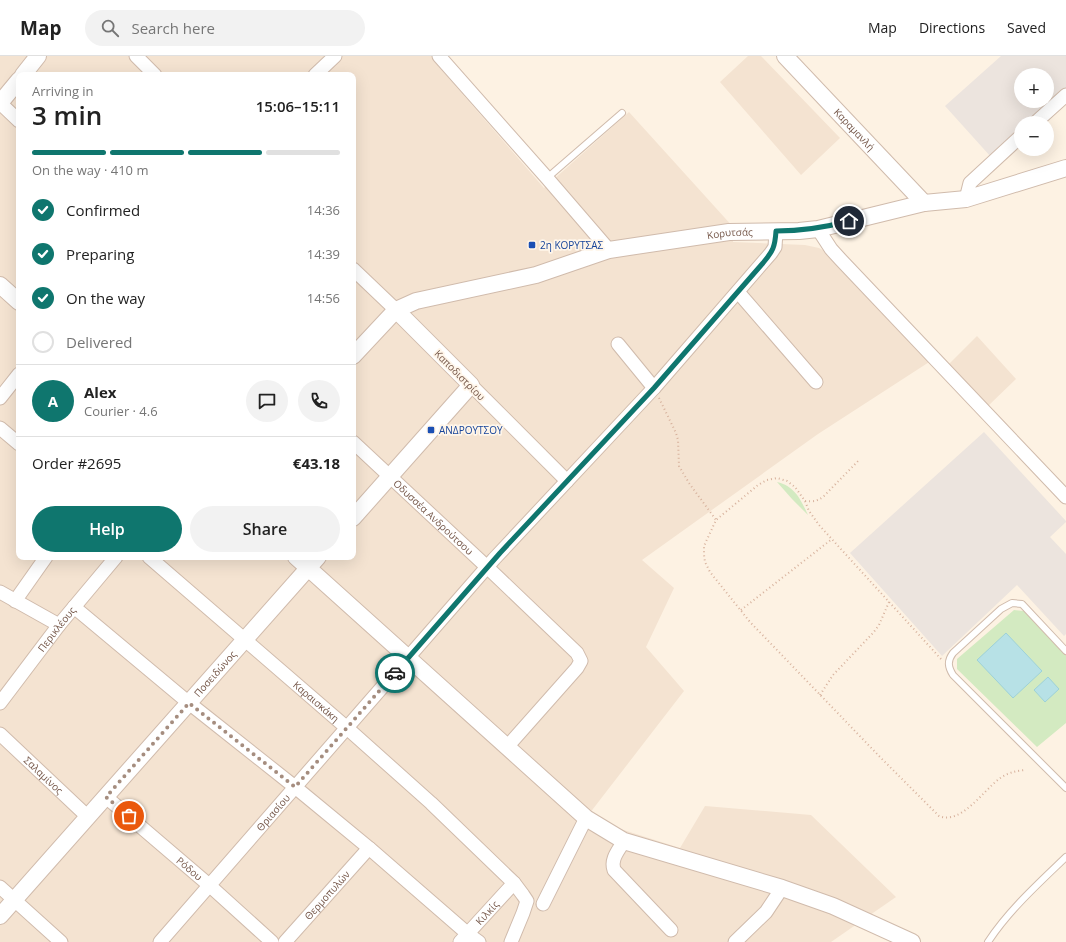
<!DOCTYPE html>
<html lang="en">
<head>
<meta charset="utf-8">
<style>
  body { margin:0; font-family:"Open Sans",sans-serif; background:#f2f2f2; color:#222; height:100vh; display:flex; flex-direction:column; font-size:15px; white-space:nowrap }
  * { box-sizing:border-box; margin:0 }
  p { font-size:13px; color:#767676 }
  .icon { flex:none; width:22px; height:22px; fill:none; stroke:currentColor; stroke-width:2; stroke-linecap:round; stroke-linejoin:round }
  .map { position:relative; flex:1; overflow:hidden }
  .drawer { position:absolute; left:16px; top:16px; width:340px; height:488px; display:flex; flex-direction:column; background:#fff; border-radius:8px; box-shadow:0 4px 16px #0002 }
  .drawer>* { flex:none }
  .fabs { position:absolute; left:1014px; top:12px; display:grid; gap:8px }
  .fabs a { display:grid; place-items:center; width:40px; height:40px; border-radius:50%; background:#fff; box-shadow:0 4px 16px #0002; font-size:20px }
  .pin { position:absolute; display:grid; place-items:center; width:34px; height:34px; color:#fff; margin:-17px; border:2px solid #fff; border-radius:50%; box-shadow:0 1px 4px #0007 }
  .courier { position:absolute; display:grid; place-items:center; width:40px; height:40px; margin:-20px; border:3px solid #0f766e; border-radius:50%; background:#fff; color:#222; box-shadow:0 1px 5px #0007 }
  .summary em { font-style:normal; font-weight:600 }
  .summary div { display:flex; flex-direction:column-reverse }
  .summary { display:flex; align-items:center; justify-content:space-between; height:68px; padding:0 16px }
  h1 { font-size:26px; font-weight:600; line-height:30px }
  .bar { display:grid; grid-template-columns:repeat(4,1fr); gap:6px 4px; align-content:center; height:48px; padding:0 16px }
  .bar i { height:5px; border-radius:3px; background:#e0e0e0 }
  .bar .on { background:#0f766e }
  .bar p { grid-column:span 4 }
  .line { display:flex; align-items:center; gap:10px; padding:0 16px; border-top:1px solid #e0e0e0 }
  .line div { flex:1 }
  .round { display:grid; place-items:center; flex:none; width:42px; height:42px; border-radius:21px; background:#f2f2f2 }
  ol { padding:0 16px; list-style:none }
  li { display:flex; align-items:center; gap:12px; height:44px }
  li p { margin-inline-start:auto }
  li .icon { padding:4px; border-radius:50%; background:#0f766e; color:#fff; stroke-width:4 }
  li:last-child { color:#767676 }
  li i { width:22px; height:22px; border:2px solid #e0e0e0; border-radius:50% }
  .action { display:flex; gap:8px; margin-top:auto; padding:8px 16px }
  .action a { flex:1; height:46px; border-radius:24px; background:#0f766e; color:#fff; font-size:16px; font-weight:600; line-height:46px; text-align:center }
  .action a+a { background:#f2f2f2; color:#222 }
  header { display:flex; align-items:center; gap:24px; box-sizing:border-box; height:56px; padding:0 20px; background:#fff; border-bottom:1px solid #e0e0e0 }
  header strong { font-size:19px }
  nav { display:flex; gap:22px; margin-inline-start:auto; font-size:14px }
  .search { width:280px; height:36px; background:#f2f2f2; display:flex; align-items:center; gap:10px; box-sizing:border-box; padding:0 14px; border-radius:22px; color:#767676; font-size:15px }
  .map>svg:first-child { display:block }
  .residential { fill:#f4e3d1; fill-rule:evenodd }
  .industrial { fill:#ece4de; fill-rule:evenodd }
  .green { fill:#d3eac1 }
  .water { fill:#b7e1e6; stroke:#9dd1d8 }
  .lines { fill:none; stroke-linecap:round; stroke-linejoin:round }
  .service-casing { stroke:#d0bbac; stroke-width:8 }
  .minor-casing { stroke:#d0bbac; stroke-width:15 }
  .tertiary-casing { stroke:#d0bbac; stroke-width:18 }
  .path { stroke:#d7b29d; stroke-width:2; stroke-dasharray:1 3; stroke-linecap:butt }
  .service { stroke:#fff; stroke-width:6 }
  .minor { stroke:#fff; stroke-width:13 }
  .tertiary { stroke:#fff; stroke-width:16 }
  .done { stroke:#a58d7f; stroke-width:4; stroke-dasharray:0 7.2 }
  .route { stroke:#0f766e; stroke-width:5 }
  .transit-dot { fill:#1a4fb4; stroke:#fff6ea; stroke-width:1.5 }
  .labels { text-anchor:middle; stroke-width:3.5; stroke-linejoin:round; paint-order:stroke }
  .street-label { font-size:10px; fill:#755749; stroke:#fff6ea }
  .transit-label { font-size:10px; fill:#164399; stroke:#fff6ea; text-anchor:start }
</style>
</head>
<body>
<header>
<strong>Map</strong>
<div class="search"><svg class="icon" aria-label="search" viewBox="0 0 24 24"><circle cx="10" cy="10" r="6"/><path d="M15 15l6 6"/></svg>Search here</div>
<nav><a>Map</a><a>Directions</a><a>Saved</a></nav>
</header>
<div class="map">
<svg width="1066" height="886" viewBox="0 0 1066 886">
  <rect width="100%" height="100%" fill="#fdf2e3"/>
  <path class="residential" d="M0,0H448L438,10L544,132L629,56L734,172L733,186L805,189L819,192L830,198L940,299L818,378L642,504L674,532L646,591L684,635L586,762L680,792L705,750L811,759L896,841L831,886H0ZM19,19H353V501H19Z
    M748,0H761L840,82L801,119L720,26Z
    M977,280L1016,323L988,350L949,308Z"/>
  <path class="industrial" d="M1001,0H1066V33L1029,67H1021V74L991,101L945,50ZM1021,19H1047V45H1021Z
    M984,376L1066,465V466L1050,481L1066,498V578L1064,580L1017,529L942,600L850,497Z"/>
  <path class="green" d="M777,426C795,430 801,444 808,459L792,443Z
    M1014,554L1024,555L1066,599V667L1037,691L957,613V603Z"/>
  <path class="water" d="M1006,577L1042,615L1013,642L977,604Z
    M1048,621L1059,633L1045,646L1034,634Z"/>
  <g class="lines">
    <defs>
      <path id="service" d="M547,122L622,57
        M1066,595L1022,548L1012,547L1001,553L953,597C947,605 948,611 953,619L1066,732
        M988,886C1009,854 1039,827 1066,801"/>
      <g id="minor">
        <path d="M136,0L155,19"/>
        <path d="M439,0L547,122L609,194"/>
        <path d="M315,19L335,0"/>
        <path d="M0,47L19,65"/>
        <path d="M1035,67L1066,39"/>
        <path d="M966,143L970,127L1021,80"/>
        <path d="M818,173L831,193L841,204L1066,441"/>
        <path d="M353,213L396,254"/>
        <path d="M738,236L816,326"/>
        <path d="M618,288L654,332"/>
        <path d="M471,329L567,425"/>
        <path d="M0,342L19,318"/>
        <path d="M0,372L19,388"/>
        <path id="s1" d="M353,386L487,511L577,597L581,605L577,612L507,691"/>
        <path id="s2" d="M149,501L347,672L431,747L514,827L523,839L527,845L523,857L511,886"/>
        <path d="M0,536L59,569"/>
        <path d="M15,545L46,501"/>
        <path d="M74,551L189,647L295,731L369,792L468,878L479,886"/>
        <path id="s3" d="M0,647L59,569L116,501"/>
        <path id="s4" d="M0,678L88,761"/>
        <path id="s5" d="M106,741L209,829L272,886"/>
        <path d="M624,785C619,794 610,803 614,814L671,874"/>
        <path d="M0,831L61,886"/>
        <path d="M543,848L586,762"/>
        <path id="s6" d="M160,886L494,503L654,332L771,197L775,191L776,175"/>
        <path id="s7" d="M285,886L369,792"/>
        <path id="s8" d="M460,886L514,827"/>
        <path d="M735,886L766,856L782,832"/>
      </g>
      <g id="tertiary">
        <path id="s9" d="M785,0L924,147"/>
        <path d="M23,19L38,0"/>
        <path d="M0,47L19,24"/>
        <path d="M0,229L19,246"/>
        <path id="s10" d="M353,300L396,254L416,245L536,219L609,194L729,176L799,175L818,173L924,147L966,143L1066,112"/>
        <path d="M353,462L471,329L396,254"/>
        <path d="M296,501L586,762L624,785L782,832L833,850L912,886"/>
        <path id="s11" d="M0,860L318,501"/>
      </g>
    </defs>
    <use href="#service" class="service-casing"/>
    <use href="#minor" class="minor-casing"/>
    <use href="#tertiary" class="tertiary-casing"/>
    <path class="path" d="M659,342L676,377L678,384L679,410L689,427L716,464
      M805,445C813,446 818,445 824,440L860,403
      M741,554L832,483
      M941,603L819,469L809,455L805,445L795,431L787,425L777,422L767,424L758,429L716,464L704,490V499L705,506L710,516L750,566L880,701L939,760C961,769 983,735 999,723C1007,717 1015,715 1025,714
      M820,639L833,619L873,577L879,569L889,546"/>
    <use href="#service" class="service"/>
    <use href="#minor" class="minor"/>
    <use href="#tertiary" class="tertiary"/>
  </g>
  <g class="lines">
    <path class="done" d="M129,760L106,741L189,647L295,731L395,617"/>
    <path class="route" d="M395,617L500,497L654,332L763,207C773,195 775,191 776,175C803,175 823,172 849,165"/>
  </g>
  <g class="transit-dot">
    <rect x="528" y="185" width="8" height="8" rx="2"/>
    <rect x="427" y="370" width="8" height="8" rx="2"/>
  </g>
  <g class="labels">
    <g class="street-label">
      <text dy="4" stroke="none"><textPath href="#s9" startOffset="101">Καραμανλή</textPath></text>
      <text dy="4" stroke="none"><textPath href="#s10" startOffset="407">Κορυτσάς</textPath></text>
      <text transform="translate(460 319) rotate(45)" y="4">Καποδιστρίου</text>
      <text dy="4" stroke="none"><textPath href="#s1" startOffset="110">Οδυσσέα Ανδρούτσου</textPath></text>
      <text dy="4" stroke="none"><textPath href="#s3" startOffset="93">Περικλέους</textPath></text>
      <text dy="4" stroke="none"><textPath href="#s11" startOffset="324">Ποσειδώνος</textPath></text>
      <text dy="4" stroke="none"><textPath href="#s2" startOffset="221">Καραισκάκη</textPath></text>
      <text dy="4" stroke="none"><textPath href="#s4" startOffset="60">Σαλαμίνος</textPath></text>
      <text dy="4" stroke="none"><textPath href="#s6" startOffset="172">Θριασίου</textPath></text>
      <text dy="4" stroke="none"><textPath href="#s5" startOffset="110">Ρόδου</textPath></text>
      <text dy="4" stroke="none"><textPath href="#s7" startOffset="63">Θερμοπυλών</textPath></text>
      <text dy="4" stroke="none"><textPath href="#s8" startOffset="40">Κιλκίς</textPath></text>
    </g>
    <g class="transit-label">
      <text x="540" y="193">2η ΚΟΡΥΤΣΑΣ</text>
      <text x="439" y="378">ΑΝΔΡΟΥΤΣΟΥ</text>
    </g>
  </g>
</svg>
<div class="fabs">
<a>+</a>
<a>−</a>
</div>
<div class="pin" style="left:129px;top:760px;background:#ea580c"><svg class="icon" aria-label="bag" viewBox="0 0 24 24"><path d="M5 8h14l-1 12H6zM9 8a3 3 0 0 1 6 0"/></svg></div>
<div class="pin" style="left:849px;top:165px;background:#1f2937"><svg class="icon" aria-label="home" viewBox="0 0 24 24"><path d="M3 11l9-7 9 7M6 9v11h12V9"/></svg></div>
<div class="courier" style="left:395px;top:617px"><svg class="icon" aria-label="car" viewBox="0 0 24 24"><path d="M5 17H2v-5l4-1 3-4h7l3 4 3 1v5h-3M9 17h6M6 11h13"/><circle cx="7" cy="17" r="2"/><circle cx="17" cy="17" r="2"/></svg></div>
<section class="drawer">
<div class="summary"><div><h1>3 min</h1><p>Arriving in</p></div><em>15:06–15:11</em></div>
<div class="bar"><i class="on"></i><i class="on"></i><i class="on"></i><i></i><p>On the way · 410 m</p></div>
<ol>
<li><svg class="icon" aria-label="check" viewBox="0 0 24 24"><path d="M5 12l5 5 9-10"/></svg>Confirmed<p>14:36</p></li>
<li><svg class="icon" aria-label="check" viewBox="0 0 24 24"><path d="M5 12l5 5 9-10"/></svg>Preparing<p>14:39</p></li>
<li><svg class="icon" aria-label="check" viewBox="0 0 24 24"><path d="M5 12l5 5 9-10"/></svg>On the way<p>14:56</p></li>
<li><i></i>Delivered</li>
</ol>
<div class="line" style="height:72px"><b class="round" style="background:#0f766e;color:#fff">A</b><div><b>Alex</b><p>Courier · 4.6</p></div><a class="round"><svg class="icon" aria-label="chat" viewBox="0 0 24 24"><path d="M4 5h16v11H9l-5 4z"/></svg></a><a class="round"><svg class="icon" aria-label="phone" viewBox="0 0 24 24"><path d="M5 4h4l2 5-3 2q2 4 5 5l2-3 5 2v4C11 20 4 13 5 4z"/></svg></a></div>
<div class="line" style="height:52px"><div>Order #2695</div><b>€43.18</b></div>
<div class="action"><a>Help</a><a>Share</a></div>
</section>
</div>
</body>
</html>
